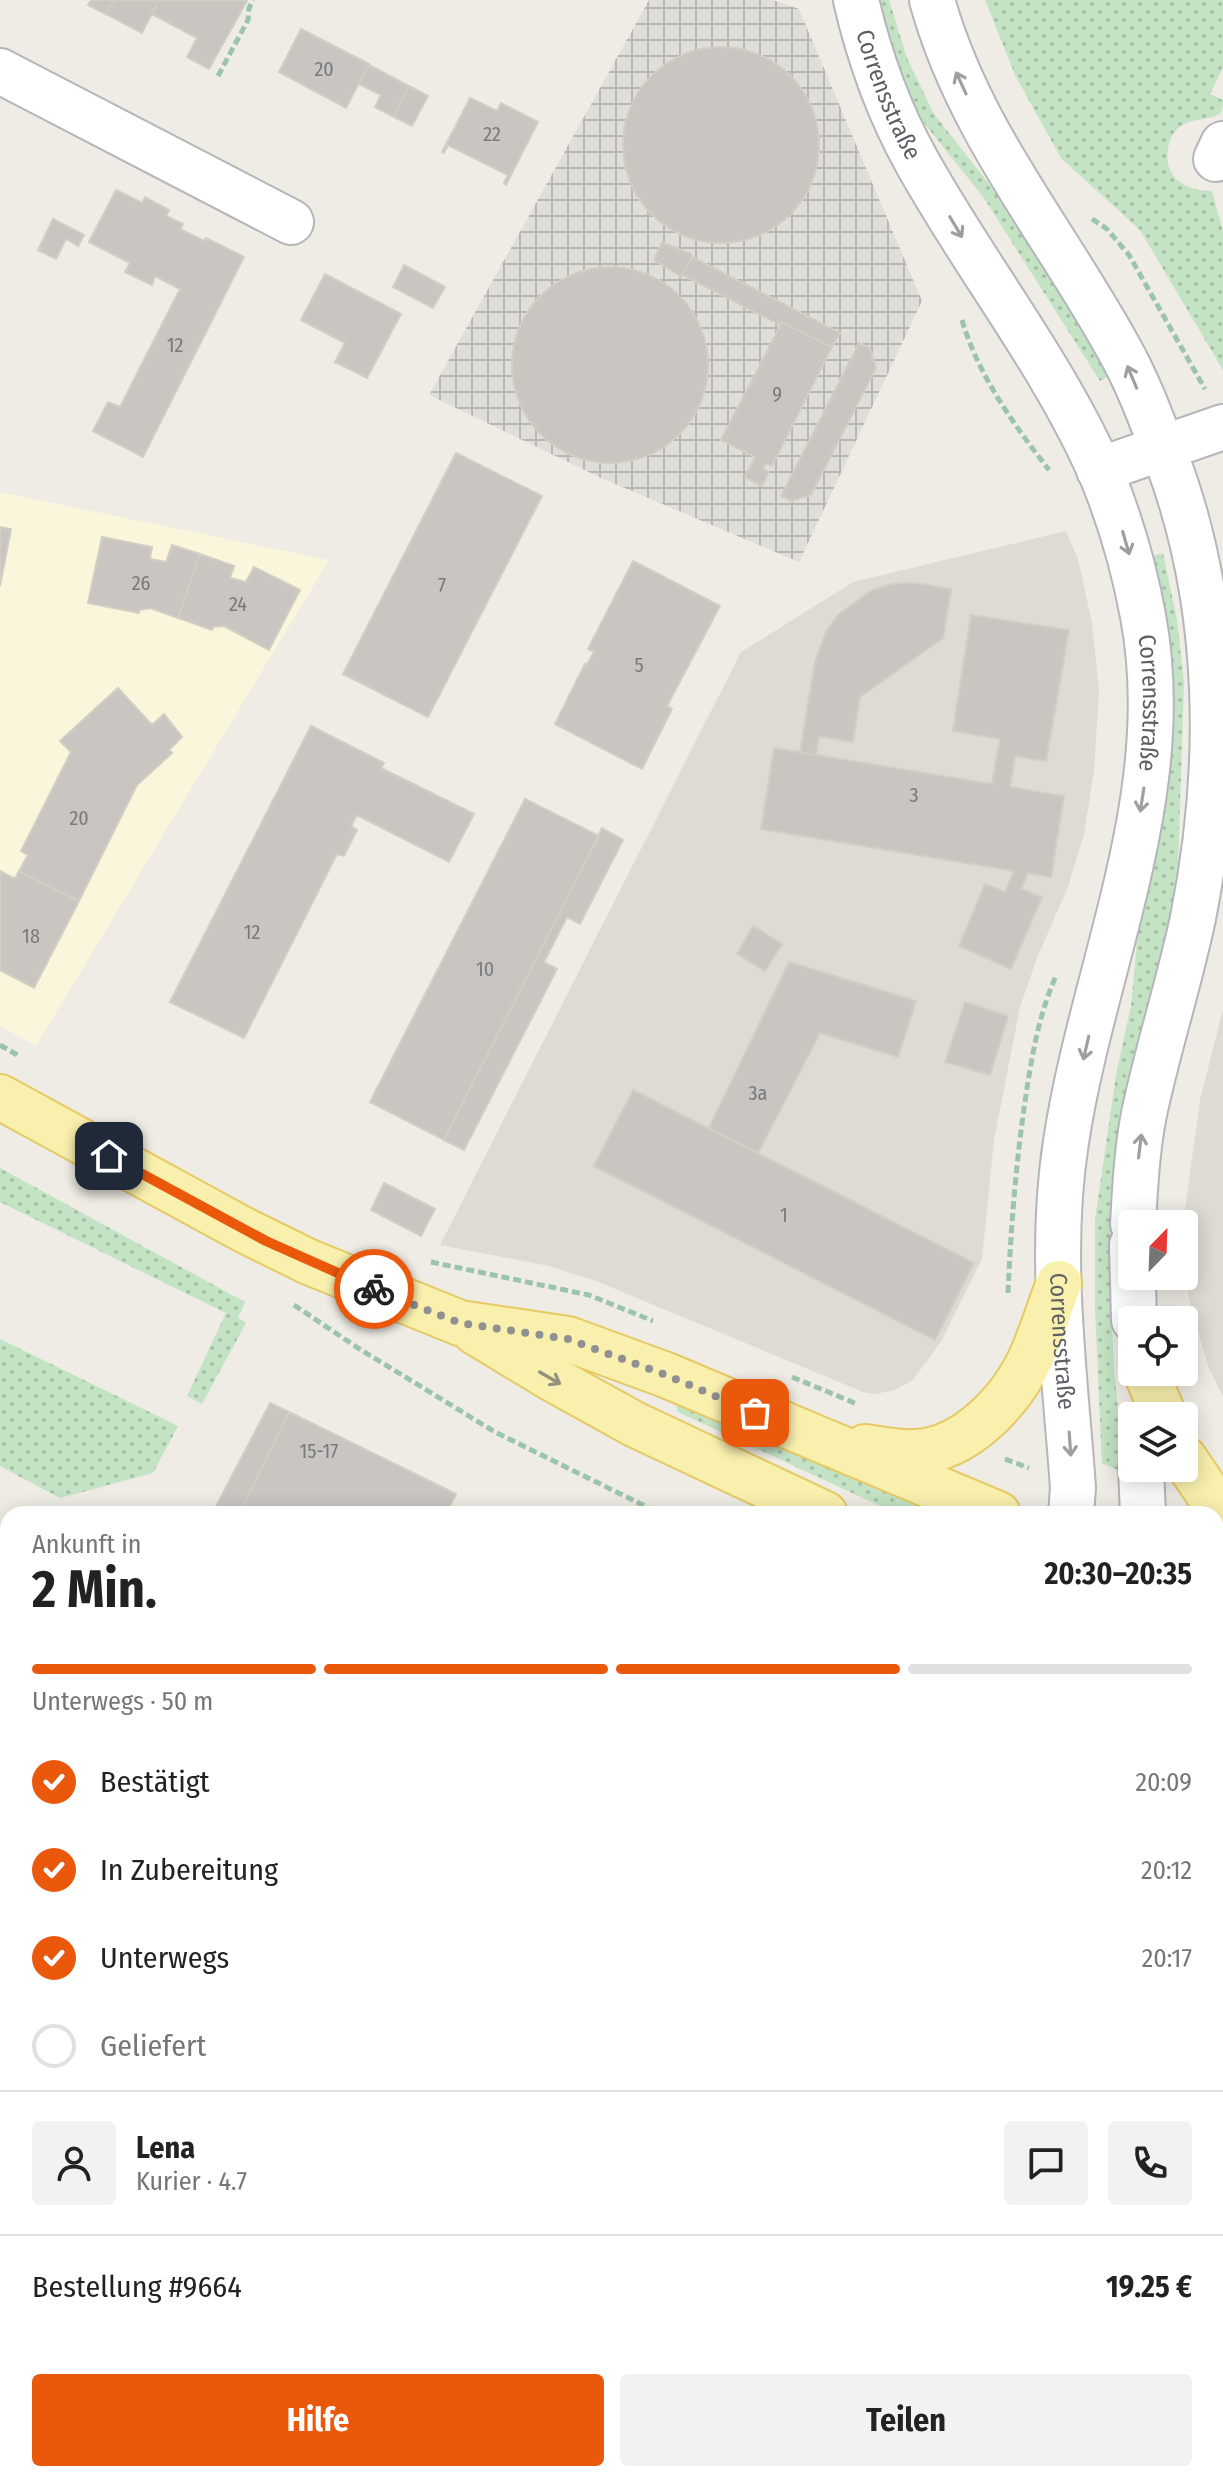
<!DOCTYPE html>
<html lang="de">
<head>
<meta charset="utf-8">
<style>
  body { margin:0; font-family:"Fira Sans Condensed",sans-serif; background:#f2f2f2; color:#222; height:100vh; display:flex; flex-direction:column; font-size:30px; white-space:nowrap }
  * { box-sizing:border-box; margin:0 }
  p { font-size:26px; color:#767676 }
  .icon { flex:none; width:44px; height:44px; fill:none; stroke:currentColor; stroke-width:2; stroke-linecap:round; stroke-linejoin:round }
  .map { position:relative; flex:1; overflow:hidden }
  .details { position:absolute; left:0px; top:1506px; width:1224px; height:976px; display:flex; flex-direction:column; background:#fff; border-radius:24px 24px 0 0; box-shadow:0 4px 20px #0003 }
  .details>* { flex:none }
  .needle { width:52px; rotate:23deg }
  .controls { position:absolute; left:1118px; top:1210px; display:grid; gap:16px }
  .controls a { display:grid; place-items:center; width:80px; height:80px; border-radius:8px; background:#fff; box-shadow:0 4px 20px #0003; font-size:40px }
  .pin { position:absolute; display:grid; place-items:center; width:68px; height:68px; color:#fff; margin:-34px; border-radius:16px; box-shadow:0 4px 12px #0006 }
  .courier { position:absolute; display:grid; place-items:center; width:80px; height:80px; margin:-40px; border:6px solid #ea580c; border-radius:50%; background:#fff; color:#222; box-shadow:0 2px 10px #0007 }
  .head em { font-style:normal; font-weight:700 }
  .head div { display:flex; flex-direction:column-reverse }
  .head { display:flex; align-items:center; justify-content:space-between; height:136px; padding:0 32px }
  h1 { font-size:52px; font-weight:700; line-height:60px }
  .bar { display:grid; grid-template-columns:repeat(4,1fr); gap:12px 8px; align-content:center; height:96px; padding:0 32px }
  .bar i { height:10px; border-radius:6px; background:#e0e0e0 }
  .bar .selected { background:#ea580c }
  .bar p { grid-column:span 4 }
  .line { display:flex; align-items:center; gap:20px; padding:0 32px; border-top:2px solid #e0e0e0 }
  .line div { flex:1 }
  .round { display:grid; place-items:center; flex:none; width:84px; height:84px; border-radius:8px; background:#f2f2f2 }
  ol { padding:0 32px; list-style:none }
  li { display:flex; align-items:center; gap:24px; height:88px }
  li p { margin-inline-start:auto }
  li .icon { padding:8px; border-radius:50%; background:#ea580c; color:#fff; stroke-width:4 }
  li:last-child { color:#767676 }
  li i { width:44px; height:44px; border:4px solid #e0e0e0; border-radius:50% }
  .cta { display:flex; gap:16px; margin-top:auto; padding:16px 32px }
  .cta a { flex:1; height:92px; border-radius:8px; background:#ea580c; color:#fff; font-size:32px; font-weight:700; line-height:92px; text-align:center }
  .cta a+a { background:#f2f2f2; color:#222 }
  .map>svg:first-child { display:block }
  .commercial { fill:#fbf5dc }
  .industrial { fill:url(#industrial-grid) }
  .education { fill:#dddbd3 }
  .medical { fill:#f9e5e2 }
  .grass { fill:url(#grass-dots) }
  .park { fill:url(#park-crowns) }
  .building { fill:#c9c6c2; stroke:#d2cec3; stroke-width:2 }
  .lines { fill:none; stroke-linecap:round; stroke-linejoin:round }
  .minor-casing { stroke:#b5b6ba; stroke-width:48 }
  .major-casing { stroke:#e7c964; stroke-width:48 }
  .path { stroke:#9cc4aa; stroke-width:5; stroke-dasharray:8 4; stroke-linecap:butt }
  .minor { stroke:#fff; stroke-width:44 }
  .major { stroke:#f9f0ae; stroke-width:44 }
  .oneway { stroke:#9d9fa2 }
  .oneway2 { stroke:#93927e }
  .done { stroke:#8f9091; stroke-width:8; stroke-dasharray:0 14.4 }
  .route { stroke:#ea580c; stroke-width:10 }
  .labels { text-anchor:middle; stroke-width:7; stroke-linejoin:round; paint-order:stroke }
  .number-label { font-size:20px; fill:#77797c }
  .street-label { font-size:24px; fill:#5c5f64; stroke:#fff }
</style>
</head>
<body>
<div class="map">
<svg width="1223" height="2482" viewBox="0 0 1223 2482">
  <defs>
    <pattern id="industrial-grid" width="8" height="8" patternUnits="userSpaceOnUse" patternTransform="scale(2)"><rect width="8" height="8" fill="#dfded9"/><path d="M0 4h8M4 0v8" fill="none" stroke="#b8b7b4"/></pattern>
    <pattern id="grass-dots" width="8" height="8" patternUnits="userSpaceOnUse" patternTransform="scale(2)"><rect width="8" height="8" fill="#c3e3c4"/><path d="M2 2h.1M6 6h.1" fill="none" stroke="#a2bba3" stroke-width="1.8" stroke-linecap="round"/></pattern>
    <pattern id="park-crowns" width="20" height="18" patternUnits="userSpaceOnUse" patternTransform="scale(2)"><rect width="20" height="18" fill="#c3e3c4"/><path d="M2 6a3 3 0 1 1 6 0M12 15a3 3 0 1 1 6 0" fill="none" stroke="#a2bba3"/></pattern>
  </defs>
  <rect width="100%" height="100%" fill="#eeece4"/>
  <path class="commercial" d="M0,492L329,560L36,1046L0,1026Z"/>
  <path class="industrial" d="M649,0H773L799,9L922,301L799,562L601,478L429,395Z"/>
  <path class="education" d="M1066,531L1078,559L1092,623L1099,690L1094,771L1084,834L1068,887L1037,958L1020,1007L994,1140L982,1259L942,1340L913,1380L895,1390L875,1394L863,1392L596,1281L549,1266L440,1245L741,652L853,582Z
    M1223,1009V1397L1208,1366L1189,1299L1184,1267L1183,1224L1200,1100Z"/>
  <path class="medical" d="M8,2465V2474H1143L1142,2482H0V2467Z"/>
  <path class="grass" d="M875,0H889L907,58L934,114L996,193L1111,375L1100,381L984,198L920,118L910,101Z
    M985,0H1223V67L1210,94L1223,100C1223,103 1223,109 1221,112C1211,125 1175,110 1168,149C1166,160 1168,170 1176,179C1185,188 1200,191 1212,191L1223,231V370L1140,230L1061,158L1016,77Z
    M1163,553L1177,620L1184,682L1178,865L1173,915L1114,1193L1110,1224L1111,1290L1114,1370L1125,1473L1102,1463L1095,1309V1220L1116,1075L1131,1006L1141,901L1151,557Z
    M0,1168L245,1302L238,1318L246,1323L202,1404L187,1396L226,1313L0,1202Z
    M0,1339L178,1426L153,1473L60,1498L0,1466Z
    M681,1402L948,1514H897L678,1412L676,1406Z
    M8,2312V2345L0,2347V2314Z"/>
  <path class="park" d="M506,2474H1102L1113,2476V2482H516Z"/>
  <path class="building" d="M91,0H114L106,14L88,5Z
    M114,0H159L142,33L106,14Z
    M159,0H246L247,1L209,69L187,57L197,38L152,14Z
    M301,29L369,64L346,108L279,72Z
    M623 145a98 98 0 1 1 196 0a98 98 0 1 1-196 0Z
    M369,65L409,86L394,117L375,107L381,95L359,84Z
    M409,86L428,96L412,126L394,117Z
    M470,98L497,111L501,103L538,122L506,185L504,183L508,175L448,145L444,153L442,152Z
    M116,190L142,203L145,197L169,210L166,216L183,224L180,229L204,241L206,238L244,257L143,457L93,431L108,402L120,407L180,289L155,276L152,285L125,272L130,263L89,242Z
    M53,219L84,235L78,246L66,239L56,259L38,250Z
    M662,242L691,254L692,257L683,275L680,276L654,260Z
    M692,257L840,333L832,347L782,322L780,325L683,275Z
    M404,265L445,287L433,308L393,287Z
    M512 365a98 98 0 1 1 196 0a98 98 0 1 1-196 0Z
    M325,274L401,314L367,378L335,362L345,343L301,320Z
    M782,322L832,347L772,466L766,463L763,469L769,472L762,486L745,477L755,457L721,440Z
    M859,343L870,348L876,368L811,495L791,501L781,496Z
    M456,453L542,496L428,717L343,674Z
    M0,527L11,529L0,586Z
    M102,537L152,547L150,559L166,562L172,545L200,554L178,618L150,608L139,610V613L88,603Z
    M200,554L234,566L230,578L246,582L254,567L300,590L269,650L224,626L213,627L212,630L178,618Z
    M633,561L720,606L667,706L672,709L642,769L555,724L585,664L587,665L594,652L588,649Z
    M915,583L951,589L943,638L860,697L853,742L819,736L816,755L800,753L815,662L826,632L838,615L872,590L893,584Z
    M971,615L1069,630L1046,761L1015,756L1010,787L1064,796L1051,877L1028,873L1021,889L1042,897L1011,969L959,946L985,884L1005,892L1014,871L761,829L774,748L992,784L1000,739L953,731Z
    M118,688L152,725L164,714L182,737L169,750L172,753L137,785L79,901L19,871L28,855L21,851L71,752L60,741Z
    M311,726L384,763L381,768L474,814L449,862L357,815L351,826L357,830L344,856L337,854L244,1038L170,1002Z
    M525,799L599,836L444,1140L370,1102Z
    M602,828L623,840L580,924L567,917L544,962L557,969L464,1150L444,1140Z
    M0,871L15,879L19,871L79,901L34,988L0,970Z
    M753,926L782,944L765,971L737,954Z
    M789,962L916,1001L898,1057L820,1033L758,1153L709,1128Z
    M965,1002L1008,1016L990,1075L945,1062Z
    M633,1090L974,1263L935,1340L594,1166Z
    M384,1183L435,1209L421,1236L371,1210Z
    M270,1403L289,1412L239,1514H212Z
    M289,1412L456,1494L446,1514H249L241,1510Z
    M0,1644L8,1648V1729L0,1725Z
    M0,2074L8,2077V2144L5,2143L0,2160Z
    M168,2474H423L400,2482H145Z"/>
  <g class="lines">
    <defs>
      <g id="minor">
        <path id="s1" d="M856,0C869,56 889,112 917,162C974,265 1054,365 1101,473C1120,519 1134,567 1143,616C1177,795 1092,969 1066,1142C1048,1256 1065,1374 1073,1488L1071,1514"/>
        <path d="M932,0C968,131 1055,232 1119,349C1139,384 1153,424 1168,462C1222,608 1223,767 1193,918C1179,984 1158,1048 1144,1114C1137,1149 1135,1188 1133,1224"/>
        <path d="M0,71L291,222"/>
        <path d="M1216,159L1223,144"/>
        <path d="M1099,470L1223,427"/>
        <path d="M1132,1245L1134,1320"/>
        <path d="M1141,1468L1143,1514"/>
        <path d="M0,2293L8,2290"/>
        <path d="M0,2379L8,2376"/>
        <path d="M464,2482L488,2474"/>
      </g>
      <path id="major" d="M0,1097L244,1230L309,1262L460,1323L568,1339L666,1375L998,1514
        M475,1332L551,1378L634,1424L825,1514
        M1146,1372L1164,1416
        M865,1447C881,1449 899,1453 915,1452C967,1450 1014,1398 1033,1353C1043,1330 1050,1306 1059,1283
        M1184,1458L1223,1515
        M1216,1619L1223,1622
        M1216,1701L1223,1705
        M1216,1779L1223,1777"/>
    </defs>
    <use href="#minor" class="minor-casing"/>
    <use href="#major" class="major-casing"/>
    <path class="path" d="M218,76L248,20L249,8L253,0
      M1092,219L1107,229L1129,255L1205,389
      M962,320C978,375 1014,425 1049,470
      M0,1045L19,1056
      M431,1262L589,1295L653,1321
      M1008,1293C1011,1226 1016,1161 1026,1095C1032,1055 1039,1014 1056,976
      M294,1305L358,1348L495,1432L661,1514
      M792,1377L857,1404
      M1005,1459L1029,1468
      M1216,1832L1223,1829
      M1216,1937L1223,1934
      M0,2245L8,2240
      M0,2440L8,2437
      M925,2474L974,2482"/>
    <use href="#minor" class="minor"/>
    <use href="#major" class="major"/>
  </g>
  <defs><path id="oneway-shaft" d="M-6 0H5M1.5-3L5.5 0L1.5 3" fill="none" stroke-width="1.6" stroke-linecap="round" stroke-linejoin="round" transform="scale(2)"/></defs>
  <g class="oneway">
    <use href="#oneway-shaft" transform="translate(961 83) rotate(-115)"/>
    <use href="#oneway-shaft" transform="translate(956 227) rotate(59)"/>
    <use href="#oneway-shaft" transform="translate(1132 377) rotate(-113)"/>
    <use href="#oneway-shaft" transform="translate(1126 543) rotate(74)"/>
    <use href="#oneway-shaft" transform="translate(1142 800) rotate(99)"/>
    <use href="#oneway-shaft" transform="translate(1086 1048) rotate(103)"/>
    <use href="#oneway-shaft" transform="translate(1140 1146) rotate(-83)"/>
    <use href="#oneway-shaft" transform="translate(1070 1444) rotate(86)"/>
  </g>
  <use class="oneway2" href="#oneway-shaft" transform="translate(550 1378) rotate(30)"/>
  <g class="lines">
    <path class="done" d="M374,1289L460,1323L568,1339L666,1375L755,1413"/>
    <path class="route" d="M109,1156L266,1241L374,1289"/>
  </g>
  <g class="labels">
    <g class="number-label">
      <text x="324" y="76">20</text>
      <text x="492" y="141">22</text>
      <text x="175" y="352">12</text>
      <text x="777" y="401">9</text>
      <text x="141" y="590">26</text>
      <text x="442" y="592">7</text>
      <text x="238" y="611">24</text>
      <text x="639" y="672">5</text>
      <text x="914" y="802">3</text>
      <text x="79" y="825">20</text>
      <text x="252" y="939">12</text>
      <text x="31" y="943">18</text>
      <text x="485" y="976">10</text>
      <text x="758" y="1100">3a</text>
      <text x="784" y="1222">1</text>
      <text x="319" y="1458">15-17</text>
    </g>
    <g class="street-label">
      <text dy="8" stroke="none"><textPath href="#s1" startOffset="100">Corrensstraße</textPath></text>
      <text dy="8" stroke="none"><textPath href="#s1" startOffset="772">Corrensstraße</textPath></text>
      <text dy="8" stroke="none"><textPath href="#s1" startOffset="1420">Corrensstraße</textPath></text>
    </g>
  </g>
</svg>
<div class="controls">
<a><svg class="needle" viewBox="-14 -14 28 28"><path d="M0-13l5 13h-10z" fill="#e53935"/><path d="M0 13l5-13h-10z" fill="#767676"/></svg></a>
<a><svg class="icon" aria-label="locate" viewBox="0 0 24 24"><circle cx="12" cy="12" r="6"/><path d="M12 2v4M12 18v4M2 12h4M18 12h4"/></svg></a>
<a><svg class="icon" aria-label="layers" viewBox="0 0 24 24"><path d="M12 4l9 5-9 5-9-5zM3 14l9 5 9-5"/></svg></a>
</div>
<div class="pin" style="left:755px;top:1413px;background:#ea580c"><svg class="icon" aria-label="bag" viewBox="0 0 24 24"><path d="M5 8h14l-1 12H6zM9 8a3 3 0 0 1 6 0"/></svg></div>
<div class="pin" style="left:109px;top:1156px;background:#1f2937"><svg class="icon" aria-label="home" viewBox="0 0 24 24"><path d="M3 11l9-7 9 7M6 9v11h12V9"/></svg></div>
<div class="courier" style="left:374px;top:1289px"><svg class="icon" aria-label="bike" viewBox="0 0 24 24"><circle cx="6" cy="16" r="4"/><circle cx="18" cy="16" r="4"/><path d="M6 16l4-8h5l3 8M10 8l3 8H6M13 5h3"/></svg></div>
<section class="details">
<div class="head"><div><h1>2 Min.</h1><p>Ankunft in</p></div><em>20:30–20:35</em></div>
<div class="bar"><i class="selected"></i><i class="selected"></i><i class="selected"></i><i></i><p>Unterwegs · 50 m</p></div>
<ol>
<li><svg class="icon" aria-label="check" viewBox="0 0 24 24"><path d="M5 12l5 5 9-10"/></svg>Bestätigt<p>20:09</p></li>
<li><svg class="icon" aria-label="check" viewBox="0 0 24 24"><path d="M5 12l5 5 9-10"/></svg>In Zubereitung<p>20:12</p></li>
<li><svg class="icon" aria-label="check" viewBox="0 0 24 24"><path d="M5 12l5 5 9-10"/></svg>Unterwegs<p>20:17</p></li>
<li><i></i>Geliefert</li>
</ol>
<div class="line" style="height:144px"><a class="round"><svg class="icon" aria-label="person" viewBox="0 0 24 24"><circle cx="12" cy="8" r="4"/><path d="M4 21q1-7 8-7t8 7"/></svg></a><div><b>Lena</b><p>Kurier · 4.7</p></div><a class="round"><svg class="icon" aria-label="chat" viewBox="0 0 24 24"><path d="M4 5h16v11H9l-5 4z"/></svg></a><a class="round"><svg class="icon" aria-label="phone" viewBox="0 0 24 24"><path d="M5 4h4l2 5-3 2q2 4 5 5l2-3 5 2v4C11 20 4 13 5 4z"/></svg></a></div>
<div class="line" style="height:104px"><div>Bestellung #9664</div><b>19.25 €</b></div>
<div class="cta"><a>Hilfe</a><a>Teilen</a></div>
</section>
</div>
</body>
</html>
